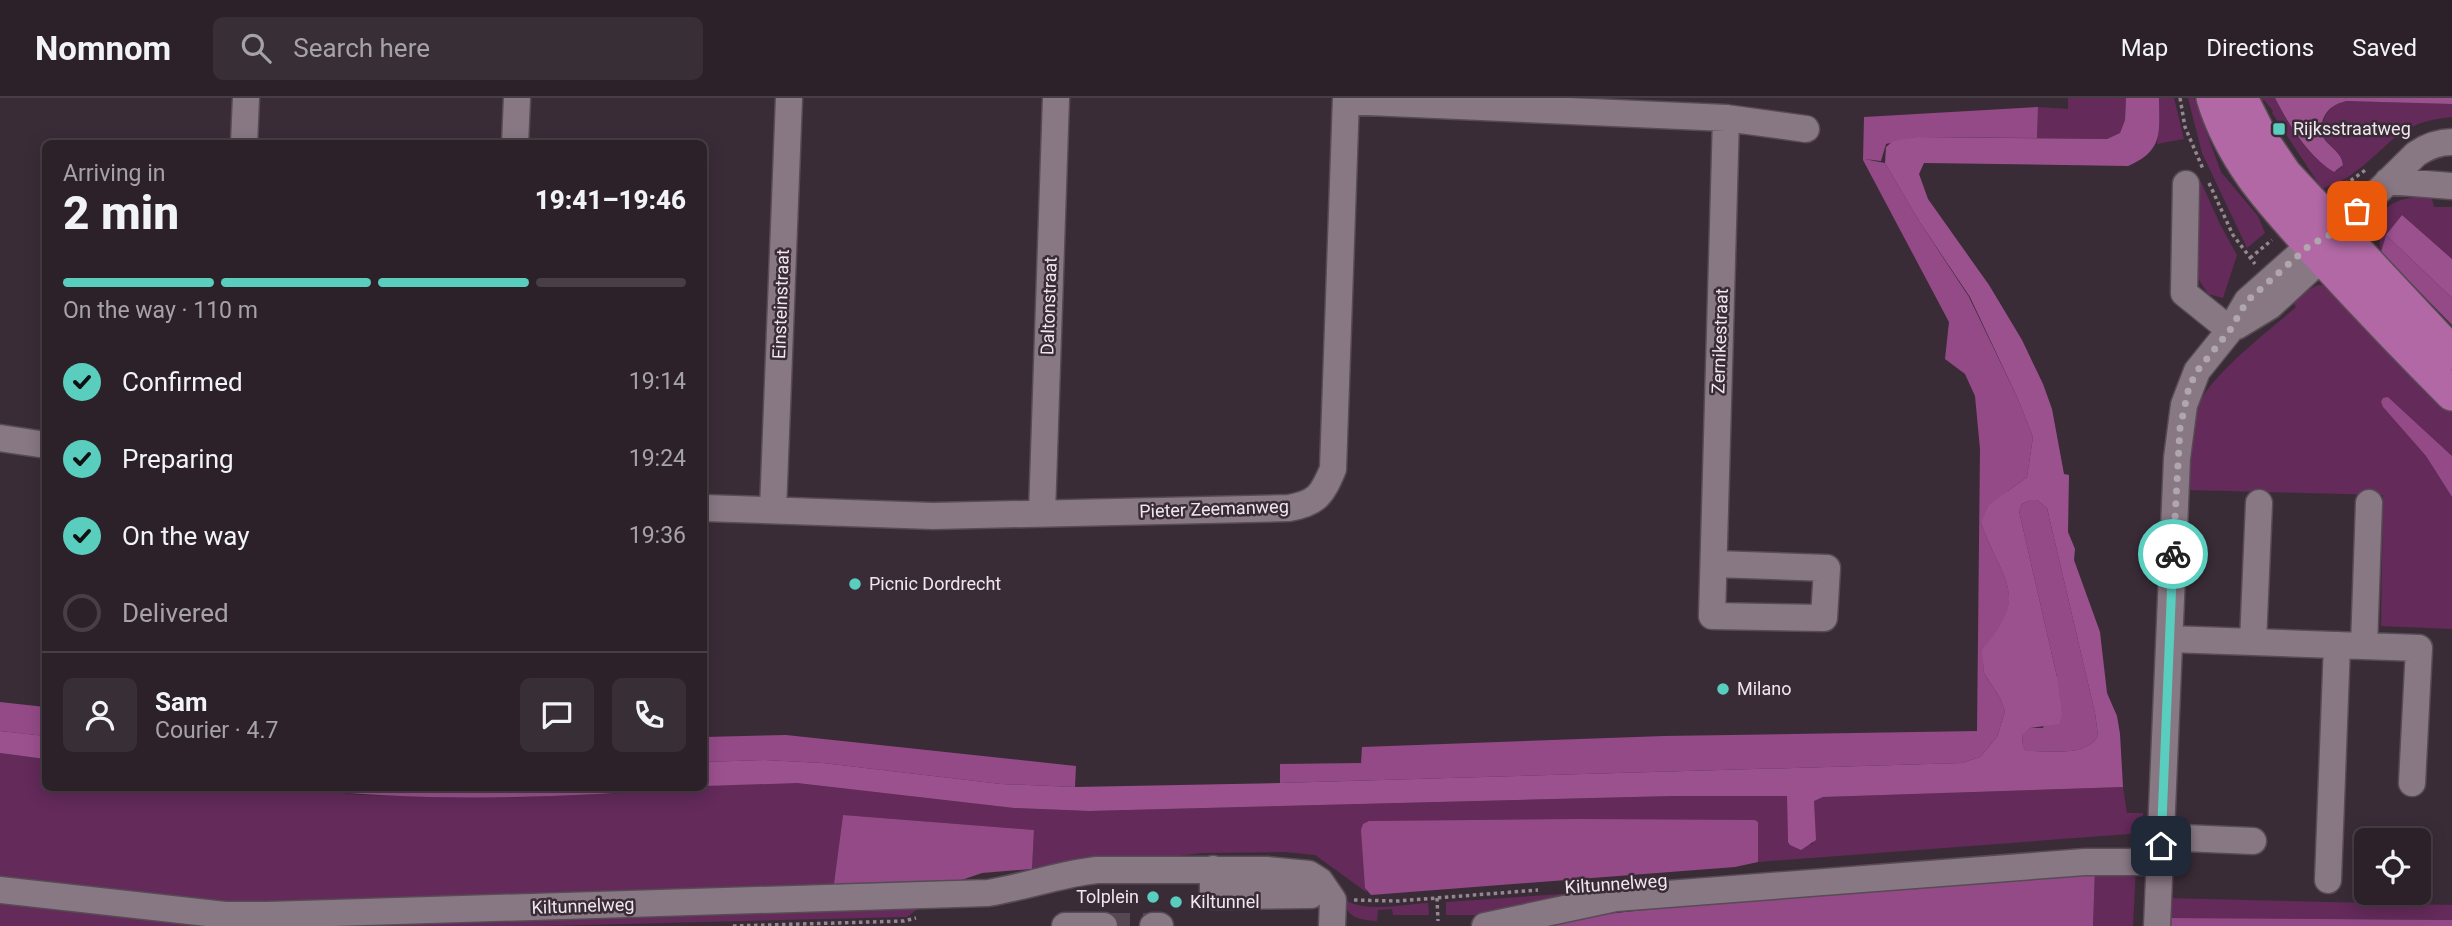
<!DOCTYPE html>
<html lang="en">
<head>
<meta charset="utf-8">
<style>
  body { margin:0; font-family:Roboto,sans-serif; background:#382e35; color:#f1f3f6; height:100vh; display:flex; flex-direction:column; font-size:26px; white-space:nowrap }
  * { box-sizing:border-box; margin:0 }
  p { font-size:23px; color:#a6a3a8 }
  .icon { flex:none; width:38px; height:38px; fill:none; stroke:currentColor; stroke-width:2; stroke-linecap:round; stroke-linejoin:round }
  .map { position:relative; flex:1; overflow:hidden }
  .details { position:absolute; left:42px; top:42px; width:665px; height:651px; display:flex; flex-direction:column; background:#2c2129; border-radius:10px; box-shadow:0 4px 18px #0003,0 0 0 2px #483e46 }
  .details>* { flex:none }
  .tools { position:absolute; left:2354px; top:730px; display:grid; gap:14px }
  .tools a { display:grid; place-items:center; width:77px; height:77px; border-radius:10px; background:#2c2129; box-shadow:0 4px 18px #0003,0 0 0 2px #483e46; font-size:35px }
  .pin { position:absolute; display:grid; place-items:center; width:60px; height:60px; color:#fff; margin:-30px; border-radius:14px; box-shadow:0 4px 10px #0006 }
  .courier { position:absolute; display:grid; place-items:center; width:70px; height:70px; margin:-35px; border:5px solid #59cebf; border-radius:50%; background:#fff; color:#222; box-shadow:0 2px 9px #0007 }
  .headline em { font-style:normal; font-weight:800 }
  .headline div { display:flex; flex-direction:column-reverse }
  .headline { display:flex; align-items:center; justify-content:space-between; height:119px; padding:0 21px }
  h1 { font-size:46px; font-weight:800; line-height:52px }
  .bar { display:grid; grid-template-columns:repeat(4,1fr); gap:10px 7px; align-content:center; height:84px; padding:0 21px }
  .bar i { height:9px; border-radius:5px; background:#483e46 }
  .bar .selected { background:#59cebf }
  .bar p { grid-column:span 4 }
  .line { display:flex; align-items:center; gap:18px; padding:0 21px; border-top:2px solid #483e46 }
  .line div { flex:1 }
  .round { display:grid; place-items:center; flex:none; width:74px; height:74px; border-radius:10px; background:#382e35 }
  ol { padding:0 21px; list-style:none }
  li { display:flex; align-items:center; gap:21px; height:77px }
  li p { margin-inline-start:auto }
  li .icon { padding:7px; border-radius:50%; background:#59cebf; color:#111; stroke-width:4 }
  li:last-child { color:#a6a3a8 }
  li i { width:38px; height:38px; border:4px solid #483e46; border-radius:50% }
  header { display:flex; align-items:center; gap:42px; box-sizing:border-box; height:98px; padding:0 35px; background:#2c2129; border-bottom:2px solid #483e46 }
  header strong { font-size:33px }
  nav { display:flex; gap:38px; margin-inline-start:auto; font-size:24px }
  .search { width:490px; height:63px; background:#382e35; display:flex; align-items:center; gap:18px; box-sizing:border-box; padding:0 24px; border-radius:10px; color:#a6a3a8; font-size:26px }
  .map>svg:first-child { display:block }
  .green { fill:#632a5a }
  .forest { fill:#944a87 }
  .water { fill:#9c518f; fill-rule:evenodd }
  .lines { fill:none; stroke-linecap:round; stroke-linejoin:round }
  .minor-tunnel { stroke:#554852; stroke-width:26; stroke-dasharray:26 13; stroke-linecap:butt }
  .minor-casing { stroke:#574b54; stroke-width:29 }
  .major-casing { stroke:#574b54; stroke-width:36 }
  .path { stroke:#938891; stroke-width:3.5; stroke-dasharray:3.5 3.5; stroke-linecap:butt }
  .minor { stroke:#887884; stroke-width:26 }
  .major { stroke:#b168a4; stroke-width:33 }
  .done { stroke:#b0a6ae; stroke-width:7; stroke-dasharray:0 12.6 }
  .route { stroke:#59cebf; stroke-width:9 }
  .poi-dot { fill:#59cebf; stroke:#3a2c37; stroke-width:2.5 }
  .labels { text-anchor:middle; stroke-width:5; stroke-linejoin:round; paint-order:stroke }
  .poi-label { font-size:18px; fill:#f0e7ee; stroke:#3a2c37; text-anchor:start }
  .street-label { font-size:18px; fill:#f0e7ee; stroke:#3a2c37 }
</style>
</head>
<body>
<header>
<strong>Nomnom</strong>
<div class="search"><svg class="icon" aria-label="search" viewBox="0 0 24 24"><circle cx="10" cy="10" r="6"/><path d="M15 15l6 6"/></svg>Search here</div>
<nav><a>Map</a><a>Directions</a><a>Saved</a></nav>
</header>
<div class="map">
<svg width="2452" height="828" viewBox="0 0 2452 828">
  <rect width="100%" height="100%" fill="#3a2c37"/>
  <path class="green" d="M2068,0H2126L2125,22L2120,35L2107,41L2037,40L2038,9L2068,11Z
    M2159,0H2174L2184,41L2157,46Z
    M2188,0H2194L2221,74L2258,118L2265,135L2247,150L2202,55Z
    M2254,0H2275C2289,27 2309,63 2337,73L2343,67C2342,47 2313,47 2325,19C2329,9 2336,6 2346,3L2452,6V19C2396,24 2392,48 2351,77C2343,83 2331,86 2322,91L2272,15L2273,13L2264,2L2257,6Z
    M2197,84H2201L2220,126L2237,157L2223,200L2208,196L2194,174Z
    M2431,97L2434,109H2452V161L2402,117L2386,137L2381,154C2373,107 2390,101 2431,97Z
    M2318,187L2336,188L2342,194L2452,314V358L2388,299L2383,309L2426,358L2452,399V531L2381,528L2383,397L2186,392C2189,367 2188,339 2195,315C2204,281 2269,233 2296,209L2291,201Z
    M0,655L45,661L46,690H296L362,697L500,700L622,695L740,685H797L1014,710L1089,713L1673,698H1787L1788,744L1807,747L1813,746L1814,703L1823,699L2123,689L2127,715H2143L2142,735L1758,764V724L1755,722L1369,723L1366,793L1369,796L1315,757L1285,754L1202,755L1102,767L1032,771L1034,732L843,717L833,793L242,807L0,783Z
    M2136,768L2133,828H2093L2095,771Z
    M1707,786L1476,817H1446V804Z
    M0,799L465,820L471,825L555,822L559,816L924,806L907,819L545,828H0Z
    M1343,800C1361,816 1405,806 1428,805L1429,817H1393L1392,811L1378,812L1377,823C1360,822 1346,820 1343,800Z
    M2166,800L2452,807V822L2166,820Z"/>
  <path class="forest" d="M2038,9L2037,40L1917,39L1886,46L1881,63L1864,61L1885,65L1919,123L1969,199L2018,301L2033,339L2027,379L2008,393L1981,425C2002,484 2031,495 1983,552L1984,575L2000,600L2005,613L1997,639L1980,659L1962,665L1280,685V666L1361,665L1362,649L1664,638L1977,633L1980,351L1975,298L1965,276L1945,261L1949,224L1863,62L1864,19Z
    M2386,137L2452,200V227L2381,154Z
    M2388,299L2452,358V399L2426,358L2383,309L2381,304L2383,300Z
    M2031,402H2037L2047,410L2095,615L2098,638C2085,660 2049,652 2026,653L2023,648L2022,636L2030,630H2043L2057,579L2019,413L2022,406Z
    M0,604L45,609V638L0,633Z
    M786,637L1076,668L1075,689L1001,686L823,665L764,662L704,664V639Z
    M843,717L1034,732L1032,771L982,775L947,787L833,793Z
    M1579,721L1755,722L1758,724V764L1735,769L1371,797L1365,790L1361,732L1363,726L1369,723Z
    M2095,771L2093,828H1534L1533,824L1708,805Z
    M2166,820L2452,822V828H2166Z"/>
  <path class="water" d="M2126,0H2159C2159,35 2164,52 2128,68L1924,65L1919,76L1928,101L1989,187L2022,242L2043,286L2052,311L2064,376L2069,377L2068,434L2075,451L2074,462L2100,534L2107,595L2117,618L2120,636L2123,689L1823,699L1814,703L1816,742L1801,752L1790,747L1788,744L1787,698H1673L1089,713L1014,710L797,685L704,688V664L764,662L823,665L1001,686L1075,689L1280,685L1962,665L1980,659L1997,639L2005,613L2000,600L1984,575L1982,552C2031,495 2002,484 1981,425L1989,407L2027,379L2033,339L2018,301L1970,199L1919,123L1885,65L1886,49L1893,43L1917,39L2107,41L2120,35L2125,22ZM2031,402H2037L2047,410L2095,615L2098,638C2085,660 2049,652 2026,653L2023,648L2022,637L2030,630L2059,626L2062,617L2057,579L2019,413L2022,406Z
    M2275,0H2452V6L2346,3C2336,6 2329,9 2324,19C2312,46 2341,47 2343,67L2334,74C2308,58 2289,27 2275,0Z
    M2402,117L2452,161V200L2386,137Z
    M0,633L45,638V661L0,655Z
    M296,690H689C558,700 426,705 296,690Z"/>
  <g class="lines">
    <path class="minor-tunnel" d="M1104,828H1153"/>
    <defs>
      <path id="minor" d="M1346,3L1726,20L1806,31
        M244,46L246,0
        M515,46L517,0
        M2388,83L2452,88
        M2186,86L2184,195L2230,232
        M2237,228L2270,208L2322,160L2339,132L2416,56C2428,48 2438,44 2452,44
        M0,340L46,347
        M704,410L933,418L1289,410C1317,405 1322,397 1333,371L1346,0
        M773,412L789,0
        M1042,415L1056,0
        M1715,466L1827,470L1824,520L1712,518L1726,20
        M2170,541L2419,550L2412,685
        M2253,544L2259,405
        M2364,548L2369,405
        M2161,739L2253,743
        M1213,771V798L1311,797
        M2328,782L2337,547
        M0,792L225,817H268L988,795C1025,789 1060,776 1097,772H1267L1309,776L1320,783L1333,802L1332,828
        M1065,828H1104
        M1153,828H1160
        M1485,828L1616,800L2085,764H2160
        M2157,828L2177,360L2184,307L2197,273L2230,232L2247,203L2310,147L2328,138"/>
      <path id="major" d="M2213,0C2234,68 2277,110 2323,161C2365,207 2408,252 2452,296
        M2241,0L2262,42L2285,76L2452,255"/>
    </defs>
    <use href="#minor" class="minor-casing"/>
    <use href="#major" class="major-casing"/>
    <path class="path" d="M2180,0L2185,29L2203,71
      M2209,85L2233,137L2255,166
      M2332,92L2350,83L2367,71
      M2250,160L2272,142
      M1437,800L1438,823
      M1354,802L1398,803L1538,792
      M733,828L904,823L916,820"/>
    <use href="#minor" class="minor"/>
    <use href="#major" class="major"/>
  </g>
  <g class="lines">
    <path class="done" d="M2173,456L2180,330L2189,289L2197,273L2230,232L2247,203L2310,147L2339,132L2357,113"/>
    <path class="route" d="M2161,748L2173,456"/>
  </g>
  <g class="poi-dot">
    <rect x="2272" y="24" width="14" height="14" rx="3.5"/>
    <circle cx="855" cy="486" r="7"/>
    <circle cx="1723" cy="591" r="7"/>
    <circle cx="1153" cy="799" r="7"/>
    <circle cx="1176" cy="804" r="7"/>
  </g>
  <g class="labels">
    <g class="poi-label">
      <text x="2293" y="37">Rijksstraatweg</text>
      <text x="869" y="492">Picnic Dordrecht</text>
      <text x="1737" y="597">Milano</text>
      <text x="1139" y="805" text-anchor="end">Tolplein</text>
      <text x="1190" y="810">Kiltunnel</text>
    </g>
    <g class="street-label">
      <text transform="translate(781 206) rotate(-88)" y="6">Einsteinstraat</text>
      <text transform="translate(1049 208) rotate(-88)" y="6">Daltonstraat</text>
      <text transform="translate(1720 243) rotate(-88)" y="6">Zernikestraat</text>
      <text transform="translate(1214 411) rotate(-2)" y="6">Pieter Zeemanweg</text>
      <text transform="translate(1616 786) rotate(-4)" y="6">Kiltunnelweg</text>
      <text transform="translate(583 808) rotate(-2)" y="6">Kiltunnelweg</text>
    </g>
  </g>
</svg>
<div class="tools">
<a><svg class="icon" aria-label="locate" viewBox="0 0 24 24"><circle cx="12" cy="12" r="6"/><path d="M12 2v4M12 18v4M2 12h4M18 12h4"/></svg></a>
</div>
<div class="pin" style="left:2357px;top:113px;background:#ea580c"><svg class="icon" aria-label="bag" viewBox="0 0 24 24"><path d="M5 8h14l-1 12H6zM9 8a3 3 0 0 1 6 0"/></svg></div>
<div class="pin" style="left:2161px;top:748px;background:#1f2937"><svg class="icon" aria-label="home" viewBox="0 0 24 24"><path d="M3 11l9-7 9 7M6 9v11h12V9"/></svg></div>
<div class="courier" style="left:2173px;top:456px"><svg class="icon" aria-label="bike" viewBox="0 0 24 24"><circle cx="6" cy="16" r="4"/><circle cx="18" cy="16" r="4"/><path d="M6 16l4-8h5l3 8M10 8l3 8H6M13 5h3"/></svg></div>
<section class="details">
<div class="headline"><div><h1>2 min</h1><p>Arriving in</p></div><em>19:41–19:46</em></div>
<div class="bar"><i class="selected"></i><i class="selected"></i><i class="selected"></i><i></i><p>On the way · 110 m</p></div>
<ol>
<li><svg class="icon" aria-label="check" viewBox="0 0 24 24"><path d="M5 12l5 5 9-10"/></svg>Confirmed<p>19:14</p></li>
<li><svg class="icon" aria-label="check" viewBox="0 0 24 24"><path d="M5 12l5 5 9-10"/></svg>Preparing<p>19:24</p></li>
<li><svg class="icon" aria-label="check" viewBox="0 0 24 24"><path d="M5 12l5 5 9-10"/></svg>On the way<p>19:36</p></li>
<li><i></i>Delivered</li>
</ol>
<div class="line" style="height:126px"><a class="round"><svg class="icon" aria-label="person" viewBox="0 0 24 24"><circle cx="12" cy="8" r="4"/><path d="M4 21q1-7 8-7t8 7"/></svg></a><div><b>Sam</b><p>Courier · 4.7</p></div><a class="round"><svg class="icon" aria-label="chat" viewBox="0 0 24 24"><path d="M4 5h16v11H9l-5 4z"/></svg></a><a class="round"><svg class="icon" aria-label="phone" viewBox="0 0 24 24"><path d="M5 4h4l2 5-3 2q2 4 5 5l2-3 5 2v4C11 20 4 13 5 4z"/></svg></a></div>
</section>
</div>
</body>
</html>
